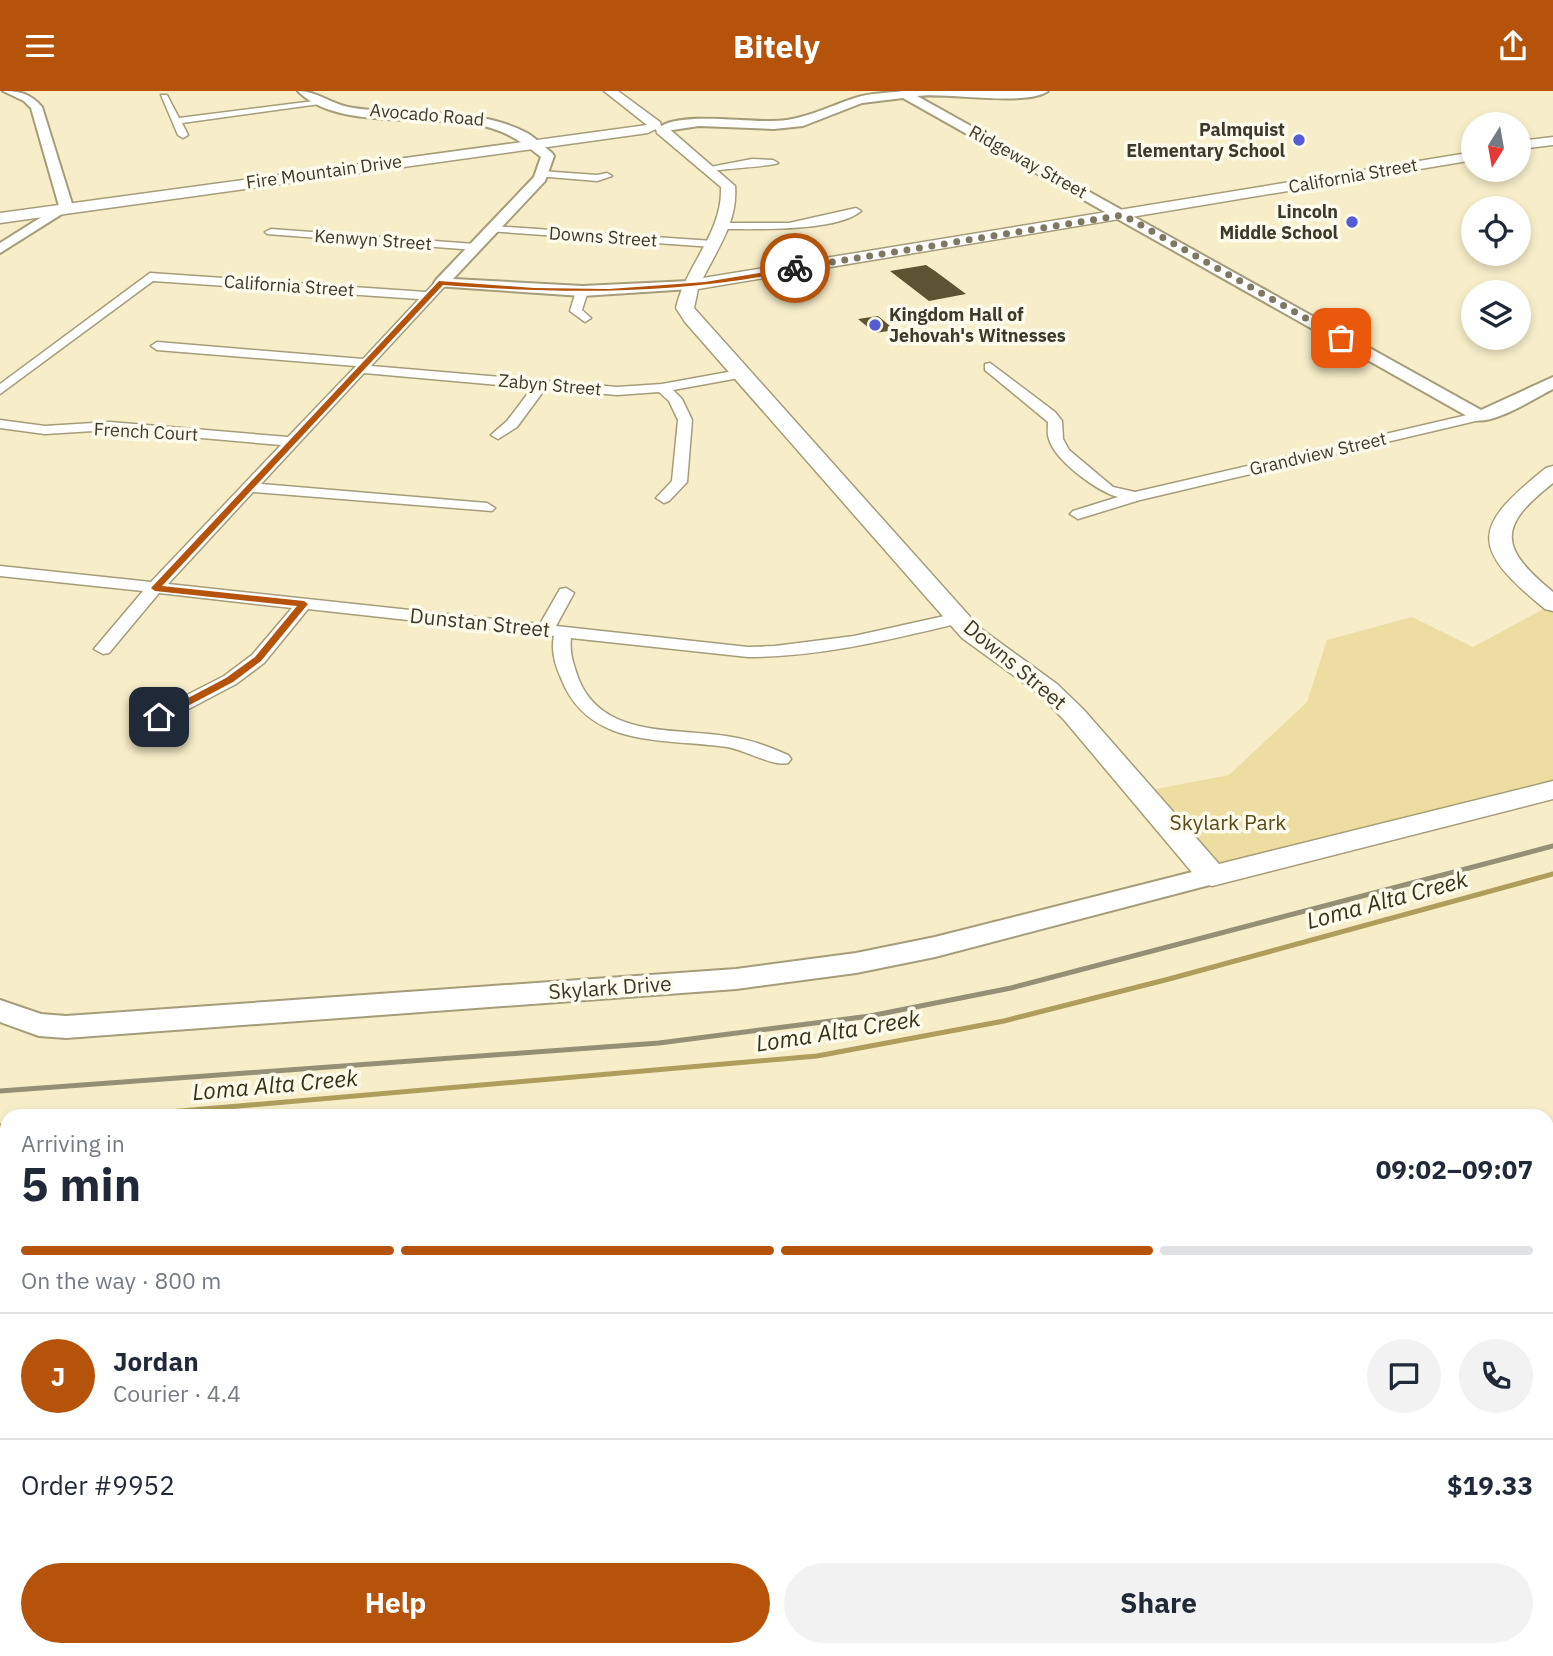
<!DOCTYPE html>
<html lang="en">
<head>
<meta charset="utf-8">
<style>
  body { margin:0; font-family:"IBM Plex Sans",sans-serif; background:#f2f2f3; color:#1f2937; height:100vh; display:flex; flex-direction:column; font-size:26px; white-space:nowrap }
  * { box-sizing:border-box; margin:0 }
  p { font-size:23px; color:#747a83 }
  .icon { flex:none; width:38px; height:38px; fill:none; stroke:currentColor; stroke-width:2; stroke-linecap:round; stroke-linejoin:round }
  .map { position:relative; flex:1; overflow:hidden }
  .drawer { position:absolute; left:0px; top:1018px; width:1554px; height:548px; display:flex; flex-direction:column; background:#fff; border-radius:21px 21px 0 0; box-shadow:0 4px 10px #0003 }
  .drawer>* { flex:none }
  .needle { width:46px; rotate:191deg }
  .buttons { position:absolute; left:1461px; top:21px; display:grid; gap:14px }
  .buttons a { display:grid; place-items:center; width:70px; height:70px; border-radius:50%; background:#fff; box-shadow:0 4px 10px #0003; font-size:35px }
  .pin { position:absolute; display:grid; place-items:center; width:60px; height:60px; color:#fff; margin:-30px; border-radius:14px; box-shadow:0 4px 10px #0006 }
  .courier { position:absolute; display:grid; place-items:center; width:70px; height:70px; margin:-35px; border:5px solid #b45309; border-radius:50%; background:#fff; color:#222; box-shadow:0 2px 9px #0007 }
  .summary em { font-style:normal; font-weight:700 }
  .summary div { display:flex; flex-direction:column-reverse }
  .summary { display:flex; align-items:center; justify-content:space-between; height:119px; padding:0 21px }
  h1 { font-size:46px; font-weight:700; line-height:52px }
  .bar { display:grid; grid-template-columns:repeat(4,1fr); gap:10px 7px; align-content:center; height:84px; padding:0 21px }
  .bar i { height:9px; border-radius:5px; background:#e0e1e3 }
  .bar .current { background:#b45309 }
  .bar p { grid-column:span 4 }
  .line { display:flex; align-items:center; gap:18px; padding:0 21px; border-top:2px solid #e0e1e3 }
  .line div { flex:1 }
  .round { display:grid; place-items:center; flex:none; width:74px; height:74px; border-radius:37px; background:#f2f2f3 }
  .primary-button { display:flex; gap:14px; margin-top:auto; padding:14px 21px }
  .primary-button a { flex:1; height:80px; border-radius:42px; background:#b45309; color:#fff; font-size:28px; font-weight:700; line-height:80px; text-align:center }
  .primary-button a+a { background:#f2f2f3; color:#1f2937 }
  header { display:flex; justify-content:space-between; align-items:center; height:91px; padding:0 21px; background:#b45309; color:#fff; font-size:32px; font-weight:700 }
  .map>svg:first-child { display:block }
  .green { fill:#eddda1 }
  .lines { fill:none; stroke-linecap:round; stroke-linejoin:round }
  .stream { stroke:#ae9d5b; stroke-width:5 }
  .building { fill:#5c5333 }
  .minor-casing { stroke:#a59c79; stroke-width:3 }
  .tertiary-casing { stroke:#a59c79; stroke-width:4 }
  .secondary-casing { stroke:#a59c79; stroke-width:3 }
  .primary-casing { stroke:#a59c79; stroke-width:4 }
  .minor { fill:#fff; fill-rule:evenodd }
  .tertiary { fill:#fff; fill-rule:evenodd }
  .secondary { fill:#fff; fill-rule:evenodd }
  .primary { fill:#fff; fill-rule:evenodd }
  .rail { stroke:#958f76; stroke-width:5 }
  .route { fill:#b45309 }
  .done { stroke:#7e7862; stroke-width:7; stroke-dasharray:0 12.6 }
  .poi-dot { fill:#545dd4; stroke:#fffbec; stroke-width:2.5 }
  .labels { text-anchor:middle; stroke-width:7; stroke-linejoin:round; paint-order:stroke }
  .far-street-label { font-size:18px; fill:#3d392b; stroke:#fffbec }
  .far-poi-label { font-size:18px; font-weight:bold; fill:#3d392b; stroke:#fffbec; text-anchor:end }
  .street-label { font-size:21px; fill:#3d392b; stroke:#fffbec }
  .park-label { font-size:21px; fill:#594c19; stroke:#fffbec }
  .water-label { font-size:23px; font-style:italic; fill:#383113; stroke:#fffbec }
</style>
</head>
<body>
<header><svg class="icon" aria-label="menu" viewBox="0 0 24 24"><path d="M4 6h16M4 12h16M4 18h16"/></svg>Bitely<svg class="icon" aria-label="share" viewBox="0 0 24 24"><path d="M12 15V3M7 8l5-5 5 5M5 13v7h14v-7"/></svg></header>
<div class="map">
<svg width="1553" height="1565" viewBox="0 0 1553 1565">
  <rect width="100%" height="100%" fill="#f7eec9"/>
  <path class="green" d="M1553,513V699L1212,786L1140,701L1229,684L1307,611L1327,549L1412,526L1473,556Z"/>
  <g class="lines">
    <path class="stream" d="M111,1026L817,965L1004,930L1169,888L1553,783
      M0,1035L7,1034"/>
  </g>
  <path class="building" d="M926,174L935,180L966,203L929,210L890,180Z
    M878,225L895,239L875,242L858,228Z"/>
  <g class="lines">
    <defs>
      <path id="minor" d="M161,4H167L179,27L322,9L327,12L182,32L188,44L183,47L178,44Z
        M752,68L773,69L778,72C774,75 721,78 710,80L705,77Z
        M541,80L597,84L607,82L612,85L597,90L537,85L536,83Z
        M856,117L861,120C837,141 753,138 720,138L714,135L720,132H789Z
        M492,135L713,150L719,153L713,156L488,140L486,138Z
        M271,138L475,153L481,156L475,159L267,143L265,141Z
        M150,182L426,201L437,189H445V195L371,275L617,296L662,293L739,279L746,283L739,287L673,299L682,308L692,329L687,391L669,410L664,412L656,407L672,390L678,329L669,310L659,301L617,304L545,298L517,336L498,348L491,344L507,330L532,297L364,282L261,393L487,412L495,417L492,420L253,401L168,493L540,533L560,498L566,497L574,502L556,535L748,556L775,555L854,545L958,522L967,527L964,531C893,548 822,566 748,566L571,547C569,562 574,575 579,589C603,647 675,637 726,645C749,648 767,655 788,664L791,668L788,672C774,676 745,659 727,656C664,647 588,658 561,587C555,574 551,559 554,545L308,518L264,572L236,593L166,630H152L150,626L152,622L224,585L252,564L292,517L159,502L109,562L103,563L94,558L143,500L0,485V475L151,491L281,354L110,339L45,343L0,337V329L45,335L110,331L288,346L356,275L157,259L151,255L157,251L363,268L419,208L153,190L0,303V293Z
        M582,196L588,200L582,219L591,227L585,231L570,220L576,200Z
        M990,272L1055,321L1062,330L1063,348L1069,359L1113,396L1135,401L1480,321L1487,325L1480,329L1140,409L1078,428L1070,423L1073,420L1118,406C1098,401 1054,369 1049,348C1047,343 1048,336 1048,331L985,279V273Z"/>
      <path id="tertiary" d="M3,0C20,0 31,3 42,16L73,116L0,162V152L59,115L31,17L24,10Z
        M298,0C316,0 330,12 348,16C407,27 472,13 527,42C536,47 544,56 552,62L554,65L545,90L453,188L582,195L690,190L697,194L690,198L582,205L436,195L434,192L436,189L534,86L541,66C525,53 511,43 491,37C436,21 339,42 298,0Z
        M903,0H1048C1025,16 948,1 917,5L1481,319L1553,286V298C1535,307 1494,334 1474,329L903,7L862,12L803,35L774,38L699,35L666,40L660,36C680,21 746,31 772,30C802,30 827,16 855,7C870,2 888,2 903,0Z
        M1212,776L1221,779L1225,785L1221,791L935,866L856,882L736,898L66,947L39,945L0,931V909L41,923L66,925L736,878L856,862L935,846Z
        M7,1376V1412L0,1413V1377Z
        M1111,1559H1152L1151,1565H1109Z"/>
      <path id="secondary" d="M604,0H618L660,31L661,35L667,36L735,95C738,130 718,157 703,187L1474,61V69L698,198L694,217L980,537L1057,593L1083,618L1219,773L1553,690V708L1212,795L1201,792L1065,630L1039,603L962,547L685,231L676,217C685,175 723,142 721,96L657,42L656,38L648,42L0,132V122L647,34Z
        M1553,46V54L1519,58V50Z
        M1553,375V392C1498,435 1498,456 1553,501V520L1545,518C1469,456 1472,436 1546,377Z"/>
      <path id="primary" d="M1553,1122V1160L1547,1162V1124Z
        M550,1559H617L615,1565H548Z"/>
    </defs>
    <use href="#minor" class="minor-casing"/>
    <use href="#tertiary" class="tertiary-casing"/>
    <use href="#secondary" class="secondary-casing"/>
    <use href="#primary" class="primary-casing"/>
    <use href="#minor" class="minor"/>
    <use href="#tertiary" class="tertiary"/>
    <use href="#secondary" class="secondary"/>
    <use href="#primary" class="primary"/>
    <path class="rail" d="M0,1000L659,952L870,925L1011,897L1553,755"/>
  </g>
  <path class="route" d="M795,176L797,179C675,204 566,203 443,194L162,495L304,510L308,513L261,570L233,591L163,628H156V624L226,587L255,566L297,515L155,500L151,497L439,190L534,197L609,198L705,191Z"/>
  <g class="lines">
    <path class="done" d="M795,177L1123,124L1341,247"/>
  </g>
  <g class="poi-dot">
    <circle cx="1299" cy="49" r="7"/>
    <circle cx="1352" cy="131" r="7"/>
    <circle cx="875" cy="234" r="7"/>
  </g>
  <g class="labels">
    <g class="far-street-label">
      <text transform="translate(427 24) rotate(5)" y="6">Avocado Road</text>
      <text transform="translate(1028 71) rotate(29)" y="6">Ridgeway Street</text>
      <text transform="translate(324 81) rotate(-8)" y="6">Fire Mountain Drive</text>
      <text transform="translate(1353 85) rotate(-10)" y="6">California Street</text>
      <text transform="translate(603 146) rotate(4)" y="6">Downs Street</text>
      <text transform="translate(373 149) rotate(4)" y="6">Kenwyn Street</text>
      <text transform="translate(289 195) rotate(4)" y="6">California Street</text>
      <text transform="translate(550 294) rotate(5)" y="6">Zabyn Street</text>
      <text transform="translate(146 341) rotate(3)" y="6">French Court</text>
      <text transform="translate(1318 363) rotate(-13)" y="6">Grandview Street</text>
    </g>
    <g class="far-poi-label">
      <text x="1285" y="45">Palmquist<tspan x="1285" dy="21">Elementary School</tspan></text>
      <text x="1338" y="127">Lincoln<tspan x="1338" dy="21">Middle School</tspan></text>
      <text x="889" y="230" text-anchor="start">Kingdom Hall of<tspan x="889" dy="21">Jehovah's Witnesses</tspan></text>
    </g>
    <g class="street-label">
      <text transform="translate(480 532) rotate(6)" y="7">Dunstan Street</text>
      <text transform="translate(1015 574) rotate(40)" y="7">Downs Street</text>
      <text transform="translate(610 897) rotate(-4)" y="7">Skylark Drive</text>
    </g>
    <g class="park-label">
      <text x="1228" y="739">Skylark Park</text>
    </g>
    <g class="water-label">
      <text transform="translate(1387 809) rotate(-15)" y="8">Loma Alta Creek</text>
      <text transform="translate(838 940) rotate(-9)" y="8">Loma Alta Creek</text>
      <text transform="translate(275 994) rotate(-5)" y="8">Loma Alta Creek</text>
    </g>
  </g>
</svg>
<div class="buttons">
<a><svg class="needle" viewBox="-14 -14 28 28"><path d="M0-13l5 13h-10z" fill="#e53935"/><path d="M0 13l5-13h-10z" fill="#747a83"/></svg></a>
<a><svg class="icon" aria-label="locate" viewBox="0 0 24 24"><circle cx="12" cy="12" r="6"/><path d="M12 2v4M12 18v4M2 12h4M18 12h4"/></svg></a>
<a><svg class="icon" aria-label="layers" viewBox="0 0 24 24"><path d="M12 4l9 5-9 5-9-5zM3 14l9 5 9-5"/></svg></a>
</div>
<div class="pin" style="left:1341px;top:247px;background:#ea580c"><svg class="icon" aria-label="bag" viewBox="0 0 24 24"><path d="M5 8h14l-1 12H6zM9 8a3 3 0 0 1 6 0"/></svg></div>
<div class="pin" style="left:159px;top:626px;background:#1f2937"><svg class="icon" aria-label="home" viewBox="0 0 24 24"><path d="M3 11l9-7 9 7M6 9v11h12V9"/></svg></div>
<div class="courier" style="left:795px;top:177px"><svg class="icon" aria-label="bike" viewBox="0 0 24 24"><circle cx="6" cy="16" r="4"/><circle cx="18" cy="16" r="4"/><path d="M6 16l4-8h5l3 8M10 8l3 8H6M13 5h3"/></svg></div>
<section class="drawer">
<div class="summary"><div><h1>5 min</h1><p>Arriving in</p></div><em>09:02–09:07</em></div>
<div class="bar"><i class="current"></i><i class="current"></i><i class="current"></i><i></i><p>On the way · 800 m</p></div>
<div class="line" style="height:126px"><b class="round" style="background:#b45309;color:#fff">J</b><div><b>Jordan</b><p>Courier · 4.4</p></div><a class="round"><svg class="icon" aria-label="chat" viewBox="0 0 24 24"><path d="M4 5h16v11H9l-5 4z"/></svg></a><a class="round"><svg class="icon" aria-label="phone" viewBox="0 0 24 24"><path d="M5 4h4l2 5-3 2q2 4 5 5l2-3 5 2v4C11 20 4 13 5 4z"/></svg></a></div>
<div class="line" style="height:91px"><div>Order #9952</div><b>$19.33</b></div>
<div class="primary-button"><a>Help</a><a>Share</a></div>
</section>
</div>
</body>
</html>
